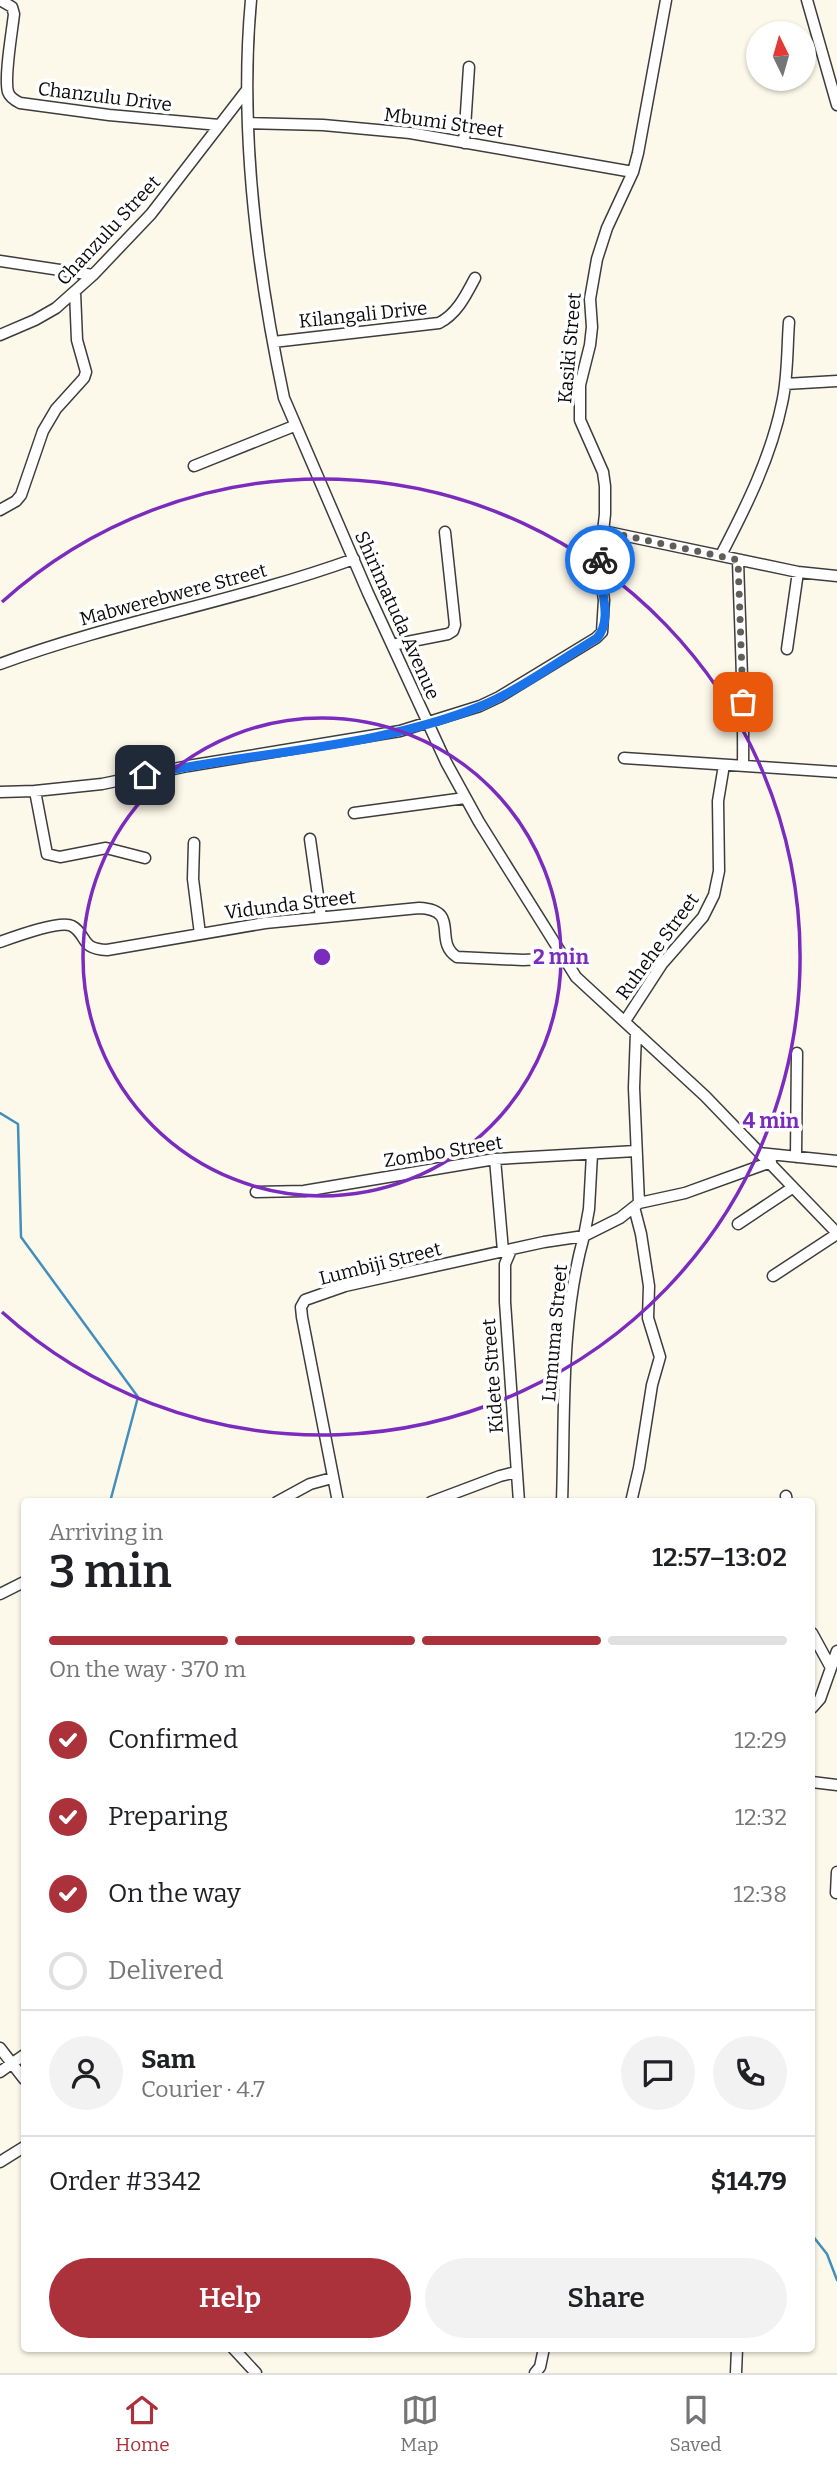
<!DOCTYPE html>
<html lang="en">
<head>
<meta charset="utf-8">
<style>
  body { margin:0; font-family:Bitter,serif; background:#f2f2f2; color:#202124; height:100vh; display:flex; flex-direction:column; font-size:26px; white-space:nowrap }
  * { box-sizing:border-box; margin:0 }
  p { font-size:23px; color:#757577 }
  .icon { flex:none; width:38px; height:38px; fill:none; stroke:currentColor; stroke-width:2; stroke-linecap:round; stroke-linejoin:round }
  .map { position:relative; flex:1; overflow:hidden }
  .side { position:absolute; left:21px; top:1498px; width:794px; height:854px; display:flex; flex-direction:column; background:#fff; border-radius:7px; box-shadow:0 2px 5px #0004 }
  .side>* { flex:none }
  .needle { width:46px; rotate:355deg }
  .buttons { position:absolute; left:746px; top:21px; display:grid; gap:14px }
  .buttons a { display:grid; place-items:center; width:70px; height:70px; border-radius:50%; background:#fff; box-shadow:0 2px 5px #0004; font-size:35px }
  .pin { position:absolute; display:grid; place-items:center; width:60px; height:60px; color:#fff; margin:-30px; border-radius:14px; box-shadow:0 4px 10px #0006 }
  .courier { position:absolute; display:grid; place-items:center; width:70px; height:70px; margin:-35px; border:5px solid #1a73e8; border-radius:50%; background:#fff; color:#222; box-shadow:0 2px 9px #0007 }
  .head em { font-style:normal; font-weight:600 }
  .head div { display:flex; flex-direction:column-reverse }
  .head { display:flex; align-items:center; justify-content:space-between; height:119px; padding:0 28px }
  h1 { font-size:46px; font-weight:600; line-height:52px }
  .bar { display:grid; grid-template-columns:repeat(4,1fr); gap:10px 7px; align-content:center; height:84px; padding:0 28px }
  .bar i { height:9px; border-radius:5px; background:#e0e0e0 }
  .bar .current { background:#ab313a }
  .bar p { grid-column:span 4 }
  .line { display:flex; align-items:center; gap:18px; padding:0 28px; border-top:2px solid #e0e0e0 }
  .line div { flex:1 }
  .round { display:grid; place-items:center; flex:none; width:74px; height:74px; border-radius:37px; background:#f2f2f2 }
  ol { padding:0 28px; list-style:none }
  li { display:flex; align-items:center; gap:21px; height:77px }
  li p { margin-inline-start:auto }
  li .icon { padding:7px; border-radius:50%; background:#ab313a; color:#fff; stroke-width:4 }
  li:last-child { color:#757577 }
  li i { width:38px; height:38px; border:4px solid #e0e0e0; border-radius:50% }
  .button { display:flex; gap:14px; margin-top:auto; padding:14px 28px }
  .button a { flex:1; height:80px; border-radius:42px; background:#ab313a; color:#fff; font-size:28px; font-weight:600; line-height:80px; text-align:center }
  .button a+a { background:#f2f2f2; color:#202124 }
  .tab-bar { display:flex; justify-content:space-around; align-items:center; height:98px; border-top:2px solid #e0e0e0; background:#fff; font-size:19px; color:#757577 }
  .tab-bar a { display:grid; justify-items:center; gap:4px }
  .tab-bar .current { color:#ab313a }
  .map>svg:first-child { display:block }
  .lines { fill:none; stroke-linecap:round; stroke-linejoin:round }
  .stream { stroke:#428fbe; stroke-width:2.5 }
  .minor-casing { stroke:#3d3d3d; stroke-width:13 }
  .minor { stroke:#fff; stroke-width:10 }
  .done { stroke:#5f5e58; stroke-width:7; stroke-dasharray:0 12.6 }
  .route { stroke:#1a73e8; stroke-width:9 }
  .ring { fill:none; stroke:#7b2cbf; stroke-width:3.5 }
  .labels { text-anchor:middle; stroke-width:7; stroke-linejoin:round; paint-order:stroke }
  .street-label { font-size:19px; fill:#0a0a0a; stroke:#fff }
  .centre { fill:#7b2cbf; stroke:#fff; stroke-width:3.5 }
  .ring-label { font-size:21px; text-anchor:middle; font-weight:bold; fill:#7b2cbf; stroke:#fff; stroke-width:7; stroke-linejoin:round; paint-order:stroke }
</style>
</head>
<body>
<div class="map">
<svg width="837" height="2373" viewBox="0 0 837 2373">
  <rect width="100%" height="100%" fill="#fdf9ea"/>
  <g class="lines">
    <path class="stream" d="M0,1113L18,1124L21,1237L138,1397L110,1502
      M812,2235L827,2254L837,2280"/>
    <defs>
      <path id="minor" d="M0,0L12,7L14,14C12,32 4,77 8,92C10,98 16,101 20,103L109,115L219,125
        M251,0C239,130 257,271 284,398L368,593L446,762L479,822L576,977L705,1096L837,1233
        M807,0L837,105
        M249,123L323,125L410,133L633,172
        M464,143L469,67
        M0,261L93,275
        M0,335L35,320L56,308L93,275L151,214L246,91
        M273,342L439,323C457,314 466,295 475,278
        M785,384L837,381
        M194,466L294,426
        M0,510L16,501L21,495L43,431L56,409L84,378L86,372L77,340L75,292
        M603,531L798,572L837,576
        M721,555C746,507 771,457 782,403C788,377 787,348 789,322
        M738,560C740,629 744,697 743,766
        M392,645L448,634L453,631L455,625L445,532
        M787,649L798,572
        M0,664C116,621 238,601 354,559
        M624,758L837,772
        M35,791L47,854L60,857L106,848L145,858
        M0,792L35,791L102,784L188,766L400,731L480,706L499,697L596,638L602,632L604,600L599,567L605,514V486L603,472L580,420V385L590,345L592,327L590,299L597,259L607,228L633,172L638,153L666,0
        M354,813L465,798
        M310,839L321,917
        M194,843L193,879L200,934
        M0,942C14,937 60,920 72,926C88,935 79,949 107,950L265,923L419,908C462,910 432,941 457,957L523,960L565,958
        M625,1021L662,964L703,917L714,895L719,871L718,801L724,765
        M760,1153L837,1161
        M796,1157L797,1053
        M495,1159L503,1251
        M256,1192L304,1191L495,1159L636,1151
        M639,1203L685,1193L771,1162
        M738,1224L792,1188
        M511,1250L505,1264V1302L519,1502
        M773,1276L837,1234
        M786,1496L787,1502
        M277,1502L310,1484L332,1478
        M338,1502L302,1317L301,1307L305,1300L345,1286L544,1242L584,1236L589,1209L592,1154
        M431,1502L500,1476L516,1472
        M562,1502C565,1414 560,1321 584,1236L620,1218L639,1203L634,1088L636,1032
        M631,1502L639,1468L652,1385L660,1357L648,1318L649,1286L641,1234L634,1207
        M0,1594L24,1582
        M812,1633L830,1666
        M812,1708L820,1699L837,1651
        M812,1782L837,1785
        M836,1893L837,1872
        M0,2048L24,2079
        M0,2072L24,2055
        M0,2162L24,2147
        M233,2348L256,2373
        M535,2373L540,2367L544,2348
        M736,2373L737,2348"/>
    </defs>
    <use href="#minor" class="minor-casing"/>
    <use href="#minor" class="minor"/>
  </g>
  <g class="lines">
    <path class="done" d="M600,560L603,531L738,560L743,702"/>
    <path class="route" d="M145,775C256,751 375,749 481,706C521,689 559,661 597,638C615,618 597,584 600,560"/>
  </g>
  <g class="ring">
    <circle cx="322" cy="957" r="239"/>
    <path d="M2 602A478 478 0 1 1 2 1312"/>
  </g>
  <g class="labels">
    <g class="street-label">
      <text transform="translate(105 96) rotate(7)" y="7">Chanzulu Drive</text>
      <text transform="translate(444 122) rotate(8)" y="7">Mbumi Street</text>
      <text transform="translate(108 230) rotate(-47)" y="7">Chanzulu Street</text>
      <text transform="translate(363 314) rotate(-6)" y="7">Kilangali Drive</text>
      <text transform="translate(569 348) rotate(-85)" y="7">Kasiki Street</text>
      <text transform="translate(173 594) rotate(-15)" y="7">Mabwerebwere Street</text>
      <text transform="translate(398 615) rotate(66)" y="7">Shirimatuda Avenue</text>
      <text transform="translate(290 904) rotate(-7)" y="7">Vidunda Street</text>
      <text transform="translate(657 946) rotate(-54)" y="7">Ruhehe Street</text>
      <text transform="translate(443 1151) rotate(-9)" y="7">Zombo Street</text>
      <text transform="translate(380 1263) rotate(-14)" y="7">Lumbiji Street</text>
      <text transform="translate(554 1333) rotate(-85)" y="7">Lumuma Street</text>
      <text transform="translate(492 1376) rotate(-94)" y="7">Kidete Street</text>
    </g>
  </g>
  <circle cx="322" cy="957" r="10" class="centre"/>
  <g class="ring-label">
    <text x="561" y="964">2 min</text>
    <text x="771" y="1128">4 min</text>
  </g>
</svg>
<div class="buttons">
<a><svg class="needle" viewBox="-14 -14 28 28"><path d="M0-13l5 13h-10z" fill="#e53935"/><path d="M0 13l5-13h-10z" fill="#757577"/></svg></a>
</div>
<div class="pin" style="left:743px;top:702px;background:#ea580c"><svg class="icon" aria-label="bag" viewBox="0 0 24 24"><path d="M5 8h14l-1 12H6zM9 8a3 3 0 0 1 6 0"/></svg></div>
<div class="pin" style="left:145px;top:775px;background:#1f2937"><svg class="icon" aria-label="home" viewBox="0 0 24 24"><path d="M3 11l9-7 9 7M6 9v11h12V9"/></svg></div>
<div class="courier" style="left:600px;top:560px"><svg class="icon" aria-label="bike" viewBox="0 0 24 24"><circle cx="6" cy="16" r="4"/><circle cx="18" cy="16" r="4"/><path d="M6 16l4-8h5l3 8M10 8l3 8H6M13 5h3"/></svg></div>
<section class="side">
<div class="head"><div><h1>3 min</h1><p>Arriving in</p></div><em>12:57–13:02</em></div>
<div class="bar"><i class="current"></i><i class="current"></i><i class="current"></i><i></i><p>On the way · 370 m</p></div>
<ol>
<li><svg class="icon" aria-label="check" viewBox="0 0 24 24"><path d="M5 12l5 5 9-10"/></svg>Confirmed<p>12:29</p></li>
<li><svg class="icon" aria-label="check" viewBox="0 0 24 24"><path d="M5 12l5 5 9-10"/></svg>Preparing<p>12:32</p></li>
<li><svg class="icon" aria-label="check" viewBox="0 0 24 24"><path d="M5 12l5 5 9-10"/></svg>On the way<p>12:38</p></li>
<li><i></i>Delivered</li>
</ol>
<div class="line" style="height:126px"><a class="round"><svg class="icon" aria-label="person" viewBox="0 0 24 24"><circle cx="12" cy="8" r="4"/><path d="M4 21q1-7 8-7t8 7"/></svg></a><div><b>Sam</b><p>Courier · 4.7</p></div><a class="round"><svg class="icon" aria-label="chat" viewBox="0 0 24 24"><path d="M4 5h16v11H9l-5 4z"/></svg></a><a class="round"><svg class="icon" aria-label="phone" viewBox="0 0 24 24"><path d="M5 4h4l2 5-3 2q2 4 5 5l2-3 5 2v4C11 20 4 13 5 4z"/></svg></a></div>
<div class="line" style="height:91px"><div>Order #3342</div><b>$14.79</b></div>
<div class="button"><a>Help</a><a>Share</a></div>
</section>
</div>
<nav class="tab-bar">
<a class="current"><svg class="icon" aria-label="home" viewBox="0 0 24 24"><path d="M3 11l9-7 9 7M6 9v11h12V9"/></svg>Home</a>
<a><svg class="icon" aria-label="map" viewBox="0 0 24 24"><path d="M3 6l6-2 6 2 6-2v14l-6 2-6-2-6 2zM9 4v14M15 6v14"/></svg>Map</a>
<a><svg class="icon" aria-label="saved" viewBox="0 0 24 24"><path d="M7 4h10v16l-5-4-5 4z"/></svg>Saved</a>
</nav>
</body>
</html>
